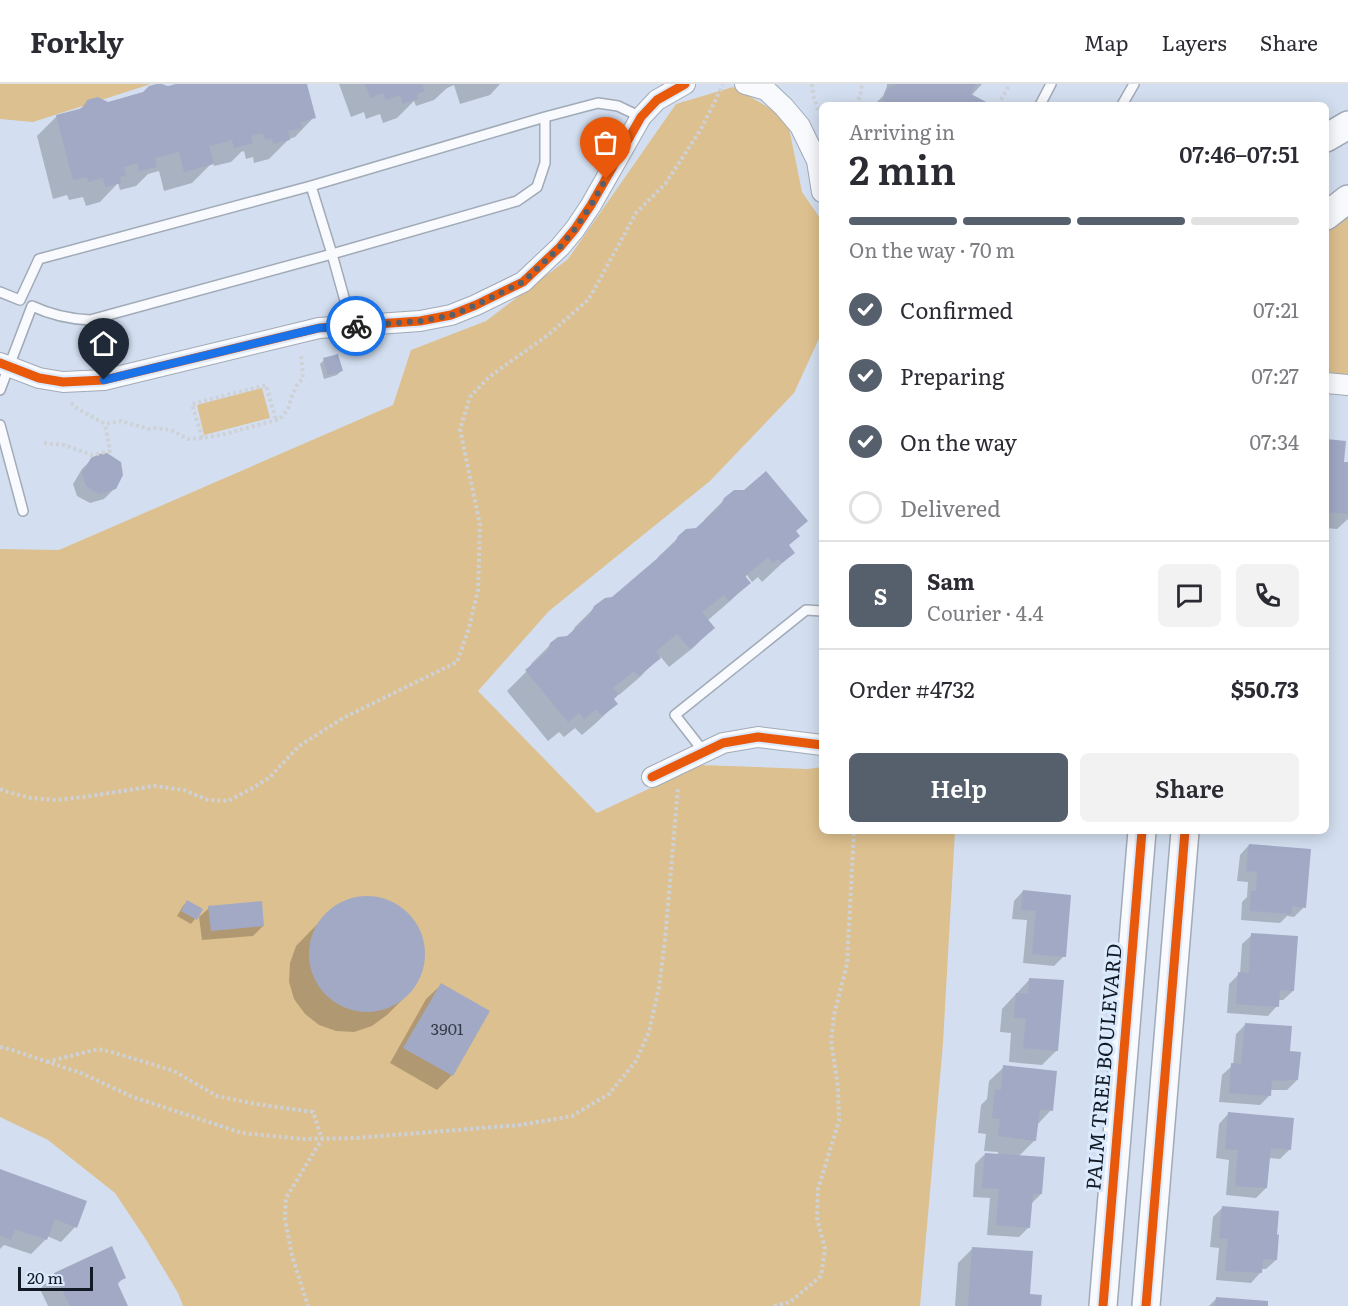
<!DOCTYPE html>
<html lang="en">
<head>
<meta charset="utf-8">
<style>
  body { margin:0; font-family:Literata,serif; background:#f2f2f3; color:#2b2b33; height:100vh; display:flex; flex-direction:column; font-size:22px; white-space:nowrap }
  * { box-sizing:border-box; margin:0 }
  p { font-size:20px; color:#7c7c81 }
  .icon { flex:none; width:33px; height:33px; fill:none; stroke:currentColor; stroke-width:2; stroke-linecap:round; stroke-linejoin:round }
  .map { position:relative; flex:1; overflow:hidden }
  .details { position:absolute; left:819px; top:18px; width:510px; height:732px; display:flex; flex-direction:column; background:#fff; border-radius:9px; box-shadow:0 3px 15px #0003 }
  .details>* { flex:none }
  .scale { position:absolute; left:18px; bottom:15px; width:75px; box-sizing:border-box; padding-left:6px; border:3px solid #121a25; border-top:0; font-size:16px; line-height:21px; white-space:nowrap; color:#121a25; -webkit-text-stroke:4px #dceafd; paint-order:stroke }
  .pin { position:absolute; display:grid; place-items:center; width:51px; height:51px; color:#fff; margin:-62px -26px; border-radius:50% 50% 50% 0; rotate:-45deg; box-shadow:0 0 6px #0007 }
  .pin .icon { rotate:45deg }
  .courier { position:absolute; display:grid; place-items:center; width:60px; height:60px; margin:-30px; border:4px solid #1a73e8; border-radius:50%; background:#fff; color:#222; box-shadow:0 2px 8px #0007 }
  .overview em { font-style:normal; font-weight:600 }
  .overview div { display:flex; flex-direction:column-reverse }
  .overview { display:flex; align-items:center; justify-content:space-between; height:102px; padding:0 30px }
  h1 { font-size:39px; font-weight:600; line-height:45px }
  .bar { display:grid; grid-template-columns:repeat(4,1fr); gap:9px 6px; align-content:center; height:72px; padding:0 30px }
  .bar i { height:8px; border-radius:4px; background:#e1e1e2 }
  .bar .active { background:#565f6c }
  .bar p { grid-column:span 4 }
  .line { display:flex; align-items:center; gap:15px; padding:0 30px; border-top:2px solid #e1e1e2 }
  .line div { flex:1 }
  .round { display:grid; place-items:center; flex:none; width:63px; height:63px; border-radius:9px; background:#f2f2f3 }
  ol { padding:0 30px; list-style:none }
  li { display:flex; align-items:center; gap:18px; height:66px }
  li p { margin-inline-start:auto }
  li .icon { padding:6px; border-radius:50%; background:#565f6c; color:#fff; stroke-width:4 }
  li:last-child { color:#7c7c81 }
  li i { width:33px; height:33px; border:3px solid #e1e1e2; border-radius:50% }
  .action { display:flex; gap:12px; margin-top:auto; padding:12px 30px }
  .action a { flex:1; height:69px; border-radius:9px; background:#565f6c; color:#fff; font-size:24px; font-weight:600; line-height:69px; text-align:center }
  .action a+a { background:#f2f2f3; color:#2b2b33 }
  header { display:flex; align-items:center; gap:36px; box-sizing:border-box; height:84px; padding:0 30px; background:#fff; border-bottom:2px solid #e1e1e2 }
  header strong { font-size:28px }
  nav { display:flex; gap:33px; margin-inline-start:auto; font-size:21px }
  .map>svg:first-child { display:block }
  .green { fill:#ddc08f }
  .shadow { fill:#0003 }
  .building { fill:#a2a9c5 }
  .lines { fill:none; stroke-linecap:round; stroke-linejoin:round }
  .lane-casing { stroke:#a1aab7; stroke-width:12 }
  .street-casing { stroke:#a1aab7; stroke-width:22 }
  .secondary-casing { stroke:#a1aab7; stroke-width:30 }
  .path { stroke:#ced1d6; stroke-width:4; stroke-dasharray:3 3; stroke-linecap:butt }
  .lane { stroke:#f8fafd; stroke-width:9 }
  .street { stroke:#f8fafd; stroke-width:20 }
  .secondary { stroke:#f8fafd; stroke-width:27 }
  .cycleway-casing { stroke:#dceafd; stroke-width:13 }
  .cycleway { stroke:#e8590c; stroke-width:9 }
  .done { stroke:#565f6c; stroke-width:6; stroke-dasharray:0 10.8 }
  .route { stroke:#1a73e8; stroke-width:8 }
  .labels { text-anchor:middle; stroke-width:6; stroke-linejoin:round; paint-order:stroke }
  .number-label { font-size:16px; fill:#363e4d }
  .street-label { font-size:20px; fill:#121a25; stroke:#dceafd }
</style>
</head>
<body>
<header>
<strong>Forkly</strong>
<nav><a>Map</a><a>Layers</a><a>Share</a></nav>
</header>
<div class="map">
<svg width="1348" height="1222" viewBox="0 0 1348 1222">
  <rect width="100%" height="100%" fill="#d3dff0"/>
  <path class="green" d="M0,0H151L33,38L0,35Z
    M733,3L787,34L802,108L822,137V248L794,309L710,397L549,527L478,607L597,729L700,681L808,685L822,683V747H955L943,959L920,1222H183L178,1209L145,1154L115,1109L48,1056L0,1033V465L59,466L393,321L411,266L486,237L568,175L676,20Z
    M1348,132V294L1326,292V148Z
    M262,304L270,334L204,351L197,321Z"/>
  <path class="shadow" d="M182,0H305L314,33L295,53L289,55L269,75L254,79L253,73L246,75L244,67L241,68L231,78L214,82L213,78L192,99L164,107L159,87L148,90L136,102L120,106L118,99L100,118L86,122L83,113L69,116L67,111L53,115L37,52L57,32L79,26L88,17L108,19Z
    M339,0H500L490,11L460,20L454,1L447,4L434,16L416,22L414,17L397,34L383,39L380,30L366,35L364,28L351,33Z
    M887,0H982L971,12L988,21H874L883,12L887,2Z
    M324,276L341,287L337,291L324,295L320,280Z
    M1326,357L1342,379L1348,380V435L1337,445L1326,444Z
    M92,375L115,404L104,415L90,419L77,412L73,400L82,385Z
    M725,415L795,448L787,462L793,469L762,498L758,493L752,498L747,491L745,494L749,499L729,518L707,537L713,544L694,563L669,583L660,572L640,593L619,611L618,610L612,615L616,620L596,639L582,651L575,644L564,653L559,648L548,657L507,607L530,584L531,580L551,560L568,553L572,549L575,543L595,523L613,515L657,477L658,473L679,453L697,446L703,440L705,435Z
    M1254,747H1283L1281,749Z
    M1249,761L1304,823L1294,833L1287,832L1280,839L1241,836L1242,818L1247,813L1248,798L1237,797L1240,771Z
    M1023,807L1070,812L1064,872L1054,882L1023,879L1027,836L1012,835L1014,817Z
    M363,813L383,815L400,824L414,838L422,856L424,875L419,894L408,910L387,931L372,942L354,948L336,947L319,941L305,930L294,915L289,898L290,879L296,862L329,828L344,818Z
    M187,818L201,825L195,835L191,840L177,832L183,822Z
    M209,824L263,842L253,852L202,856L199,833Z
    M1252,851L1293,907L1283,916H1278L1277,922L1268,932L1227,929L1229,900L1239,890H1240L1242,860Z
    M1030,895L1057,966L1042,981L1009,978L1011,949L1000,948L1002,925Z
    M441,901L452,991L437,1006L390,979L426,915Z
    M1246,940L1288,969L1297,996L1287,1006H1270L1269,1012L1260,1021L1219,1018L1222,991L1233,981L1236,950Z
    M1004,983L1051,1026L1037,1041L1035,1056L1018,1073L1041,1110L1031,1120L1029,1143L1019,1153L987,1151L990,1114L973,1113L975,1080L985,1070L998,1071V1068L984,1067L986,1050L978,1049L981,1021L987,1015L989,997Z
    M1228,1030L1290,1065L1280,1075L1269,1074L1266,1104L1256,1114L1226,1111L1229,1076L1216,1074L1219,1040Z
    M0,1087L75,1143L61,1158L47,1152L46,1155L31,1170L4,1161L0,1165Z
    M1223,1123L1275,1153L1276,1176L1266,1185H1261L1260,1189L1251,1199L1216,1196L1219,1164L1210,1163L1213,1133Z
    M973,1164L1028,1211L1040,1222H955L958,1179Z
    M55,1190L124,1193L117,1201L126,1222H48L40,1205Z
    M1217,1214L1266,1222H1209Z"/>
  <path class="building" d="M156,0H162L168,2L176,0H307L316,34L300,38L302,44L288,47L290,56L273,60L272,54L265,56L263,49L251,52L253,59L234,64L232,56L209,62L214,80L184,88L179,68L155,74L157,83L139,87L138,79L124,83L126,92L120,93L121,99L105,103L103,94L88,98L87,93L73,96L56,31L83,24L87,16L98,13L108,18L143,8L149,2Z
    M365,0H422L425,7L417,10L418,15L403,20L400,11L386,16L383,9L370,14Z
    M897,0H976L971,10L992,21H885L883,15L888,4Z
    M338,270L343,287L328,291L323,274Z
    M1326,355L1346,357L1344,378H1348V430L1326,428Z
    M107,369L121,378L123,391L116,405L100,410L86,402L82,389L91,374L99,370Z
    M766,387L808,437L796,447L800,452L789,461L795,469L782,479L778,475L773,479L768,473L745,492L751,499L729,517L724,511L702,528L715,544L690,565L677,550L656,567L661,574L639,592L634,587L613,604L619,610L614,615L618,620L602,632L596,625L584,635L579,629L568,638L525,586L548,567L550,559L558,553L567,552L590,531L594,522L605,514L612,513L674,460L678,452L686,445L696,444L721,421L724,414L734,406H744Z
    M1249,760L1311,765L1306,824L1292,822V830L1250,827L1251,807H1256L1257,788L1246,787Z
    M1023,806L1071,811L1066,873L1032,870L1036,827L1021,826Z
    M309 870a58 58 0 1 1 116 0a58 58 0 1 1-116 0Z
    M187,816L203,825L197,836L181,827Z
    M262,817L264,842L211,847L208,822Z
    M1251,849L1298,852L1294,907L1280,906L1279,923L1236,920L1238,888L1249,889Z
    M1029,894L1064,896L1058,967L1023,964L1026,934H1014L1016,909L1028,910Z
    M441,899L490,927L453,992L403,964Z
    M1245,939L1292,942L1290,967L1301,968L1298,996H1286V997L1272,996L1271,1012L1229,1009L1231,979L1241,980Z
    M1003,981L1057,987L1053,1027L1040,1025L1036,1057L998,1052L1000,1035L992,1034L995,1005L1001,1006Z
    M1228,1028L1294,1034L1291,1066L1271,1064L1267,1104L1235,1102L1238,1066L1225,1065Z
    M985,1069L1045,1073L1042,1110H1033L1030,1144L996,1141L999,1105L982,1104Z
    M0,1085L87,1117L77,1144L55,1135L47,1156L15,1145L11,1156L0,1151Z
    M1222,1122L1279,1127L1277,1151L1279,1150L1277,1176L1263,1175L1262,1189L1225,1187L1228,1155L1219,1154Z
    M112,1162L126,1194L117,1198L128,1222H70L54,1189Z
    M972,1163L1033,1167L1030,1210L1042,1211L1041,1222H968Z
    M1216,1213L1268,1217V1222H1215Z"/>
  <g class="lines">
    <defs>
      <path id="lane" d="M1040,21L1051,0
        M1122,21L1134,0
        M0,208L20,216L39,175L311,102L545,33L598,19L618,22L641,33
        M352,242L332,170L517,117L537,103L545,79V33
        M0,306L32,222C51,231 69,235 90,236L332,170L311,102
        M0,341L23,427
        M704,668L675,631L806,526L822,527"/>
      <path id="street" d="M745,0L766,6L784,23L800,42L817,77L822,108
        M0,279L39,294L63,298L104,296L319,244L420,237L451,231L476,221L523,198L560,163L575,145L591,121L641,33L657,16L685,0
        M1326,299L1348,301
        M652,693L723,659L758,653L822,661"/>
      <path id="secondary" d="M1326,54L1348,41
        M1326,132L1348,115
        M1103,1222L1142,747
        M1146,1222L1185,747"/>
    </defs>
    <use href="#lane" class="lane-casing"/>
    <use href="#street" class="street-casing"/>
    <use href="#secondary" class="secondary-casing"/>
    <path class="path" d="M812,0L813,11L819,28
      M855,21L860,13L862,0
      M998,21L1010,0
      M71,319L78,325L105,340L121,337L149,345L155,344L171,346L188,355L202,354L225,350L280,335L288,325L292,312L297,301L303,294L301,270
      M202,354L192,320L266,301L276,336
      M44,359L64,361L92,371L110,367L105,340
      M0,705L8,708L31,714L57,716L91,712L154,702L184,706L208,716L228,717L251,705L270,693L299,662L343,634L457,578L469,544L478,506L479,475L480,441L460,345L470,313L489,293L548,251L589,215L636,129L666,99L701,45L723,1
      M0,963L12,966L81,989L133,1013L242,1049L303,1055L356,1054L520,1041L572,1032L609,1010L636,977L649,948L659,903L665,856L678,704
      M47,978L98,965L115,969L174,987L217,1012L256,1020L313,1028L322,1055L286,1114L285,1135L292,1172L308,1222
      M774,1222L790,1218L821,1192L825,1165L817,1134L818,1105L839,1037L838,1003L831,957L834,931L847,880L854,747"/>
    <use href="#lane" class="lane"/>
    <use href="#street" class="street"/>
    <use href="#secondary" class="secondary"/>
    <defs>
      <path id="cycleway" d="M0,279L39,294L63,298L104,296L319,244L420,237L451,231L476,221L523,198L560,163L575,145L591,121L641,33L657,16L685,0
        M652,693L723,659L758,653L822,661
        M1103,1222L1142,747
        M1146,1222L1185,747"/>
    </defs>
    <use href="#cycleway" class="cycleway-casing"/>
    <use href="#cycleway" class="cycleway"/>
  </g>
  <g class="lines">
    <path class="done" d="M356,242L420,237L452,231L476,221L523,198L560,163L575,145L591,121L606,95"/>
    <path class="route" d="M104,296L298,249L319,244L356,242"/>
  </g>
  <g class="labels">
    <g class="number-label">
      <text x="447" y="951">3901</text>
    </g>
    <g class="street-label">
      <text transform="translate(1104 983) rotate(-85)" y="7">PALM TREE BOULEVARD</text>
    </g>
  </g>
</svg>
<div class="scale">20 m</div>
<div class="pin" style="left:606px;top:95px;background:#ea580c"><svg class="icon" aria-label="bag" viewBox="0 0 24 24"><path d="M5 8h14l-1 12H6zM9 8a3 3 0 0 1 6 0"/></svg></div>
<div class="pin" style="left:104px;top:296px;background:#1f2937"><svg class="icon" aria-label="home" viewBox="0 0 24 24"><path d="M3 11l9-7 9 7M6 9v11h12V9"/></svg></div>
<div class="courier" style="left:356px;top:242px"><svg class="icon" aria-label="bike" viewBox="0 0 24 24"><circle cx="6" cy="16" r="4"/><circle cx="18" cy="16" r="4"/><path d="M6 16l4-8h5l3 8M10 8l3 8H6M13 5h3"/></svg></div>
<section class="details">
<div class="overview"><div><h1>2 min</h1><p>Arriving in</p></div><em>07:46–07:51</em></div>
<div class="bar"><i class="active"></i><i class="active"></i><i class="active"></i><i></i><p>On the way · 70 m</p></div>
<ol>
<li><svg class="icon" aria-label="check" viewBox="0 0 24 24"><path d="M5 12l5 5 9-10"/></svg>Confirmed<p>07:21</p></li>
<li><svg class="icon" aria-label="check" viewBox="0 0 24 24"><path d="M5 12l5 5 9-10"/></svg>Preparing<p>07:27</p></li>
<li><svg class="icon" aria-label="check" viewBox="0 0 24 24"><path d="M5 12l5 5 9-10"/></svg>On the way<p>07:34</p></li>
<li><i></i>Delivered</li>
</ol>
<div class="line" style="height:108px"><b class="round" style="background:#565f6c;color:#fff">S</b><div><b>Sam</b><p>Courier · 4.4</p></div><a class="round"><svg class="icon" aria-label="chat" viewBox="0 0 24 24"><path d="M4 5h16v11H9l-5 4z"/></svg></a><a class="round"><svg class="icon" aria-label="phone" viewBox="0 0 24 24"><path d="M5 4h4l2 5-3 2q2 4 5 5l2-3 5 2v4C11 20 4 13 5 4z"/></svg></a></div>
<div class="line" style="height:78px"><div>Order #4732</div><b>$50.73</b></div>
<div class="action"><a>Help</a><a>Share</a></div>
</section>
</div>
</body>
</html>
